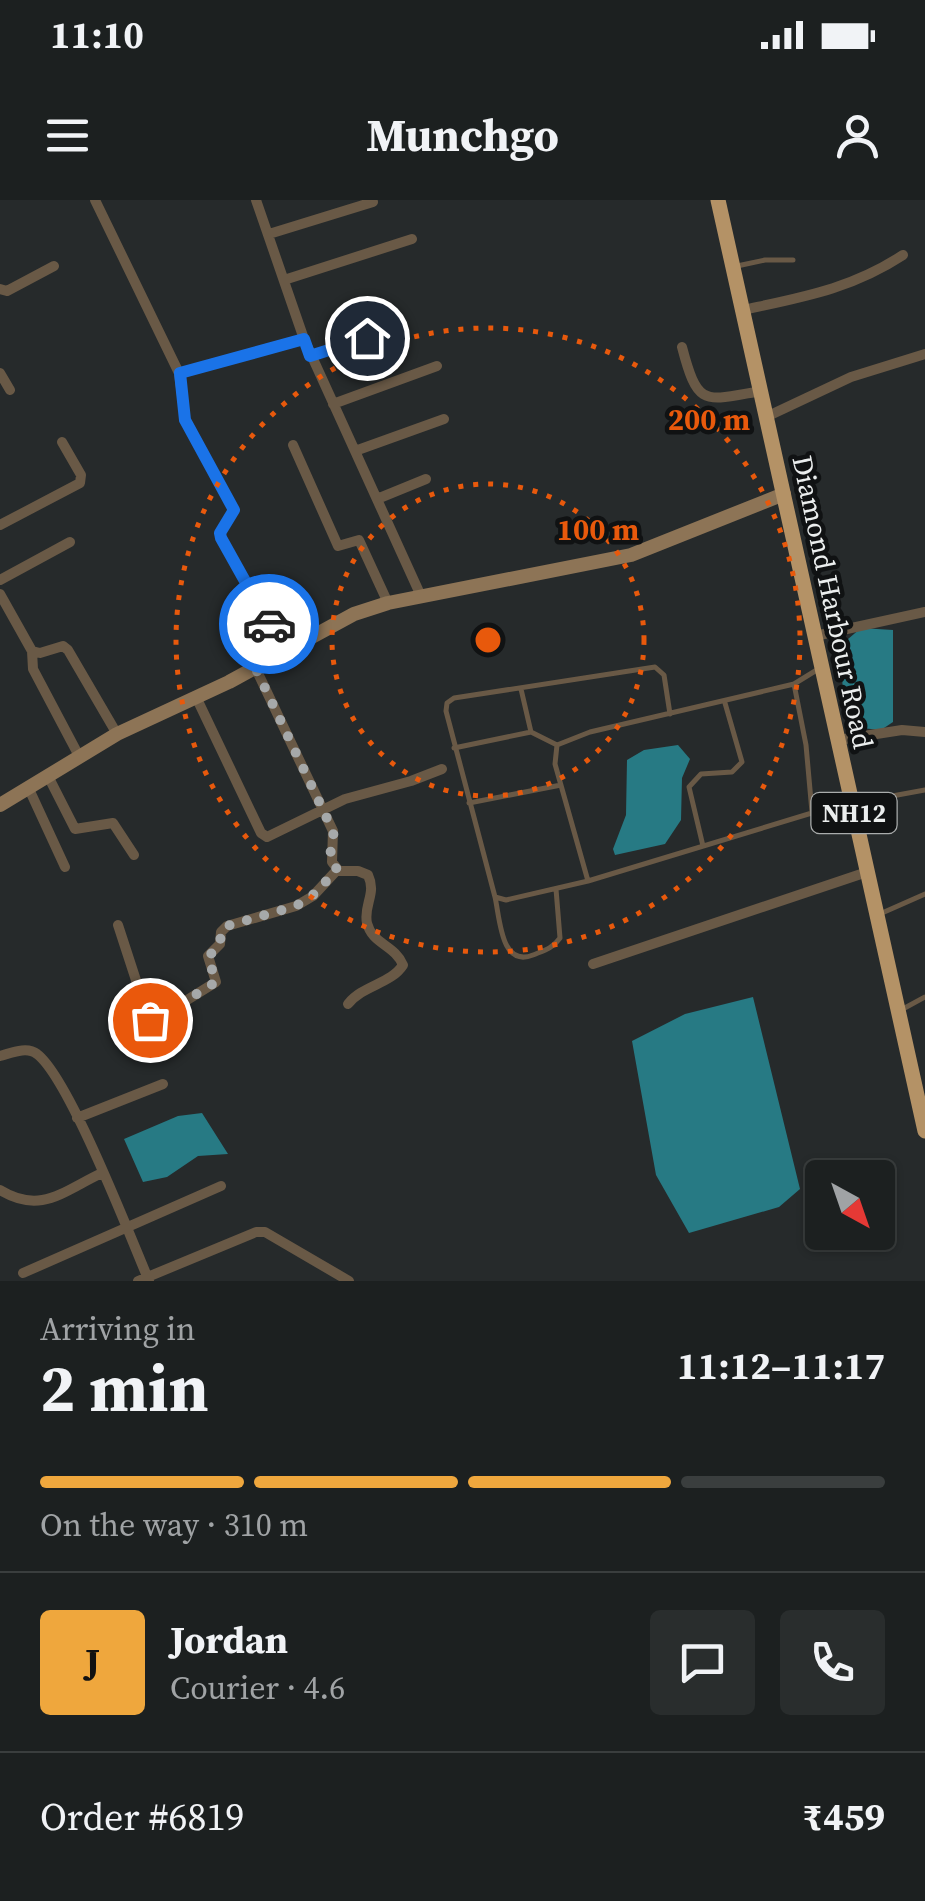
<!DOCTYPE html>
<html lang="en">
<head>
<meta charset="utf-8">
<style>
  body { margin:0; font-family:"Source Serif 4",serif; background:#292d2d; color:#f1f3f6; height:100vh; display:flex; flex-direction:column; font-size:38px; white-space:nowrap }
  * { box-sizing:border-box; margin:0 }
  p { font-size:32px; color:#a0a3a5 }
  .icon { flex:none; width:55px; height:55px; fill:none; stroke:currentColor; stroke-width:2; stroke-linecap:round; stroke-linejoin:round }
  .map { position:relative; height:1081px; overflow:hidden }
  .drawer { display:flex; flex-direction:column; background:#1c2020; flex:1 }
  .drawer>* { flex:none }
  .needle { width:65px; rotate:140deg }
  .buttons { position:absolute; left:805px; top:960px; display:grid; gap:20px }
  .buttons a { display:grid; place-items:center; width:90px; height:90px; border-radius:10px; background:#1c2020; box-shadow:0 2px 8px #0004,0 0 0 2px #3a3e3e; font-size:50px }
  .pin { position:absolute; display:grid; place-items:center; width:85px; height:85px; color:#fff; margin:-42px; border:5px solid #fff; border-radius:50%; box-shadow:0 2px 10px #0007 }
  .courier { position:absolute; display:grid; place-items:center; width:100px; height:100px; margin:-50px; border:8px solid #1a73e8; border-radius:50%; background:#fff; color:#222; box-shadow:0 2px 12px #0007 }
  .overview em { font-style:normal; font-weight:700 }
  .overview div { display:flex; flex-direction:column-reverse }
  .overview { display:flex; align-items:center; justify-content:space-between; height:170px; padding:0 40px }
  h1 { font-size:65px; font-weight:700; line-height:75px }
  .bar { display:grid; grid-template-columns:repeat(4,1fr); gap:15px 10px; align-content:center; height:120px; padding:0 40px }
  .bar i { height:12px; border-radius:8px; background:#3a3e3e }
  .bar .current { background:#efa73d }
  .bar p { grid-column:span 4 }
  .line { display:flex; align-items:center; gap:25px; padding:0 40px; border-top:2px solid #3a3e3e }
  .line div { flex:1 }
  .round { display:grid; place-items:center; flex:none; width:105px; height:105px; border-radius:10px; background:#292d2d }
  .status { display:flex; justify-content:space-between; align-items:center; height:70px; padding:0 50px; background:#1c2020; direction:ltr }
  .status svg { height:28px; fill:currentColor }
  header { display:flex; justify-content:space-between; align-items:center; height:130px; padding:0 40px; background:#1c2020; font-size:45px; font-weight:700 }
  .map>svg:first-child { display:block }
  .water { fill:#277a84 }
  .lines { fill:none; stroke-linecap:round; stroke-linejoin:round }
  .service { stroke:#695946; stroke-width:5 }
  .minor { stroke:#695946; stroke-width:10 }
  .secondary { stroke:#8d7456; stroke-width:14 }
  .trunk { stroke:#b49266; stroke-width:15 }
  .done { stroke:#a6a9aa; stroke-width:10; stroke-dasharray:0 18 }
  .route { stroke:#1a73e8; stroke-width:12 }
  .ring { fill:none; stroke:#e8590c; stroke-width:5; stroke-dasharray:5 10 }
  .labels { text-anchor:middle; stroke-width:9; stroke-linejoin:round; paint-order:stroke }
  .shield { fill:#101213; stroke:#a9acac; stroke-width:2.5 }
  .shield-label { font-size:25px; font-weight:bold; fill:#ebeeee }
  .street-label { font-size:28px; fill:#ebeeee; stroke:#101213 }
  .centre { fill:#e8590c; stroke:#101213; stroke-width:5 }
  .ring-label { font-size:30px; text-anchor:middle; font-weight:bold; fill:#e8590c; stroke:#101213; stroke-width:9; stroke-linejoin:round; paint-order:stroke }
</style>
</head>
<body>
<div class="status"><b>11:10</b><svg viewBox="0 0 49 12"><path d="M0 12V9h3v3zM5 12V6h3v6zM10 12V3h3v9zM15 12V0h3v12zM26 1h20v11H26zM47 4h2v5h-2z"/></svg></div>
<header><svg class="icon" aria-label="menu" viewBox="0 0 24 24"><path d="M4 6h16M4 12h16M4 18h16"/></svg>Munchgo<svg class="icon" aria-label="person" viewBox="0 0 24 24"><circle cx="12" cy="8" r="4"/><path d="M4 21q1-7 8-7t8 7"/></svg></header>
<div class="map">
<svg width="925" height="1081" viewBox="0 0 925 1081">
  <rect width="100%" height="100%" fill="#262a2b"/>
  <path class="water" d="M861,428L893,430V522L881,530L861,528L843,499L841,445Z
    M678,545L690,559L682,578L681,620L665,644L615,655L613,649L626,615L627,560L644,550Z
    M753,797L800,989L779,1007L689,1033L656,975L632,841L685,814Z
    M202,913L228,954L198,956L167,977L143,982L124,939L178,916Z"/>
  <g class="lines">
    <path class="service" d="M737,66L765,60H793
      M794,484L806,545L812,612
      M521,489L531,532L557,545
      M670,514L664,475L655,467L454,498L447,503L446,511L495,697L506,700L588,681L848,602
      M454,548L531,532
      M469,603L561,585
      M854,603L925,590
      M703,646L689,587L701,574L732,572L742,562L725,503
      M588,681L555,564L557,545L590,532L794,484L820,468
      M495,697C500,719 501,768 533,755C545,750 553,748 560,738L556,689
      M882,713L925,694
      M901,810L925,797"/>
    <path class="minor" d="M95,0L179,173L304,139L421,396
      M256,0L304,139
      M269,34L373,2
      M284,80L412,39
      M0,89L7,91L54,66
      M743,110C803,97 851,89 903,55
      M682,147C698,208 704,201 761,191
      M310,156L395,130
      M0,173L10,190
      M179,173L185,219L234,310L220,333L221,338L284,450
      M333,204L437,166
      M766,217L851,177L925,154
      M293,245L338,346L359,340L388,403
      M355,251L444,219
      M377,299L426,279
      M0,325L80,283L81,275L62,242
      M0,380L70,342
      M0,394L32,451L40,453L63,446L68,450L117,534
      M815,436L925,412
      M32,451L33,469L79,556
      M255,467L333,631L332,662L339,671H358L368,675C377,694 363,705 367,723C372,744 395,745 403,765C391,784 363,785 348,804
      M197,499L261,633L267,637L345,599L411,581L442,569
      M838,540L902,530L925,532
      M48,576L75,629L113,623L134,655
      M29,589L65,667
      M118,725L148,817L155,820L216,782L208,756L220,744L221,732L227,726L296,706L313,696L337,670
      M593,764L867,672
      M0,856C11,853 27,846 37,854C69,878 130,1036 149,1081
      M77,918L163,884
      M0,990C41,1015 63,991 102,973
      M23,1073L221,986
      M138,1081L256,1032H265L349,1081"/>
    <path class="secondary" d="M0,605L117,534L229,482L354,414L388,403L631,355L784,294"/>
    <path class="trunk" d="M718,0L925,931"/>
  </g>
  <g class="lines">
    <path class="done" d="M150,820H155L216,782L208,757L220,744L221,732L227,726L296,706L312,696L337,670L330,654L334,640L333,631L255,467L284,450L269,424"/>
    <path class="route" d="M269,424L221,338L220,333L234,310L185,220L180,173L304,139L310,156L367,138"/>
  </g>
  <g class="ring">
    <circle cx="488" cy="440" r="156"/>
    <circle cx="488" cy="440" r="312"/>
  </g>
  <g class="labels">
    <rect class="shield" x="811.5" y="593" width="85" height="40" rx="8"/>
    <g class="shield-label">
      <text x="854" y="622">NH12</text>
    </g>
    <g class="street-label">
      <text transform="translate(833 402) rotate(78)" y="10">Diamond Harbour Road</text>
    </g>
  </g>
  <circle cx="488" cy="440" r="15" class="centre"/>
  <g class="ring-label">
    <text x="709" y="230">200 m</text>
    <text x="598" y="340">100 m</text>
  </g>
</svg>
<div class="buttons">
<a><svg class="needle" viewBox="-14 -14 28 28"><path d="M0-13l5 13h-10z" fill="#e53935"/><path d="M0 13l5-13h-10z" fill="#a0a3a5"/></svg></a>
</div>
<div class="pin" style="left:150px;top:820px;background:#ea580c"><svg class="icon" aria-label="bag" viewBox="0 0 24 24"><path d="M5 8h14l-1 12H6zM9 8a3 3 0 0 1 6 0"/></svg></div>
<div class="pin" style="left:367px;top:138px;background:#1f2937"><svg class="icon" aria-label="home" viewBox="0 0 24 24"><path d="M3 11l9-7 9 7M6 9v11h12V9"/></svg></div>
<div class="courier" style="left:269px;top:424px"><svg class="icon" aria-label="car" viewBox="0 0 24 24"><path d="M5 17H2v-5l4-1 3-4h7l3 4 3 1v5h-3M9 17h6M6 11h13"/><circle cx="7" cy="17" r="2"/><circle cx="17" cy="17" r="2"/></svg></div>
</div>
<section class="drawer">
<div class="overview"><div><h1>2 min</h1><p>Arriving in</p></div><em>11:12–11:17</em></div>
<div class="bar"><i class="current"></i><i class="current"></i><i class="current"></i><i></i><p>On the way · 310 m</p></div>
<div class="line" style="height:180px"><b class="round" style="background:#efa73d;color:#111">J</b><div><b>Jordan</b><p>Courier · 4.6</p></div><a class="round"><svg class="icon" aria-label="chat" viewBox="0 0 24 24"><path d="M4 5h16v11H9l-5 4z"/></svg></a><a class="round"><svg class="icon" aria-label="phone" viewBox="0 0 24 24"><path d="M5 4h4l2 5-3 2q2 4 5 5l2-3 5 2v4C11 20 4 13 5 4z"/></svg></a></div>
<div class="line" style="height:130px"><div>Order #6819</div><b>₹459</b></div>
</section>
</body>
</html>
